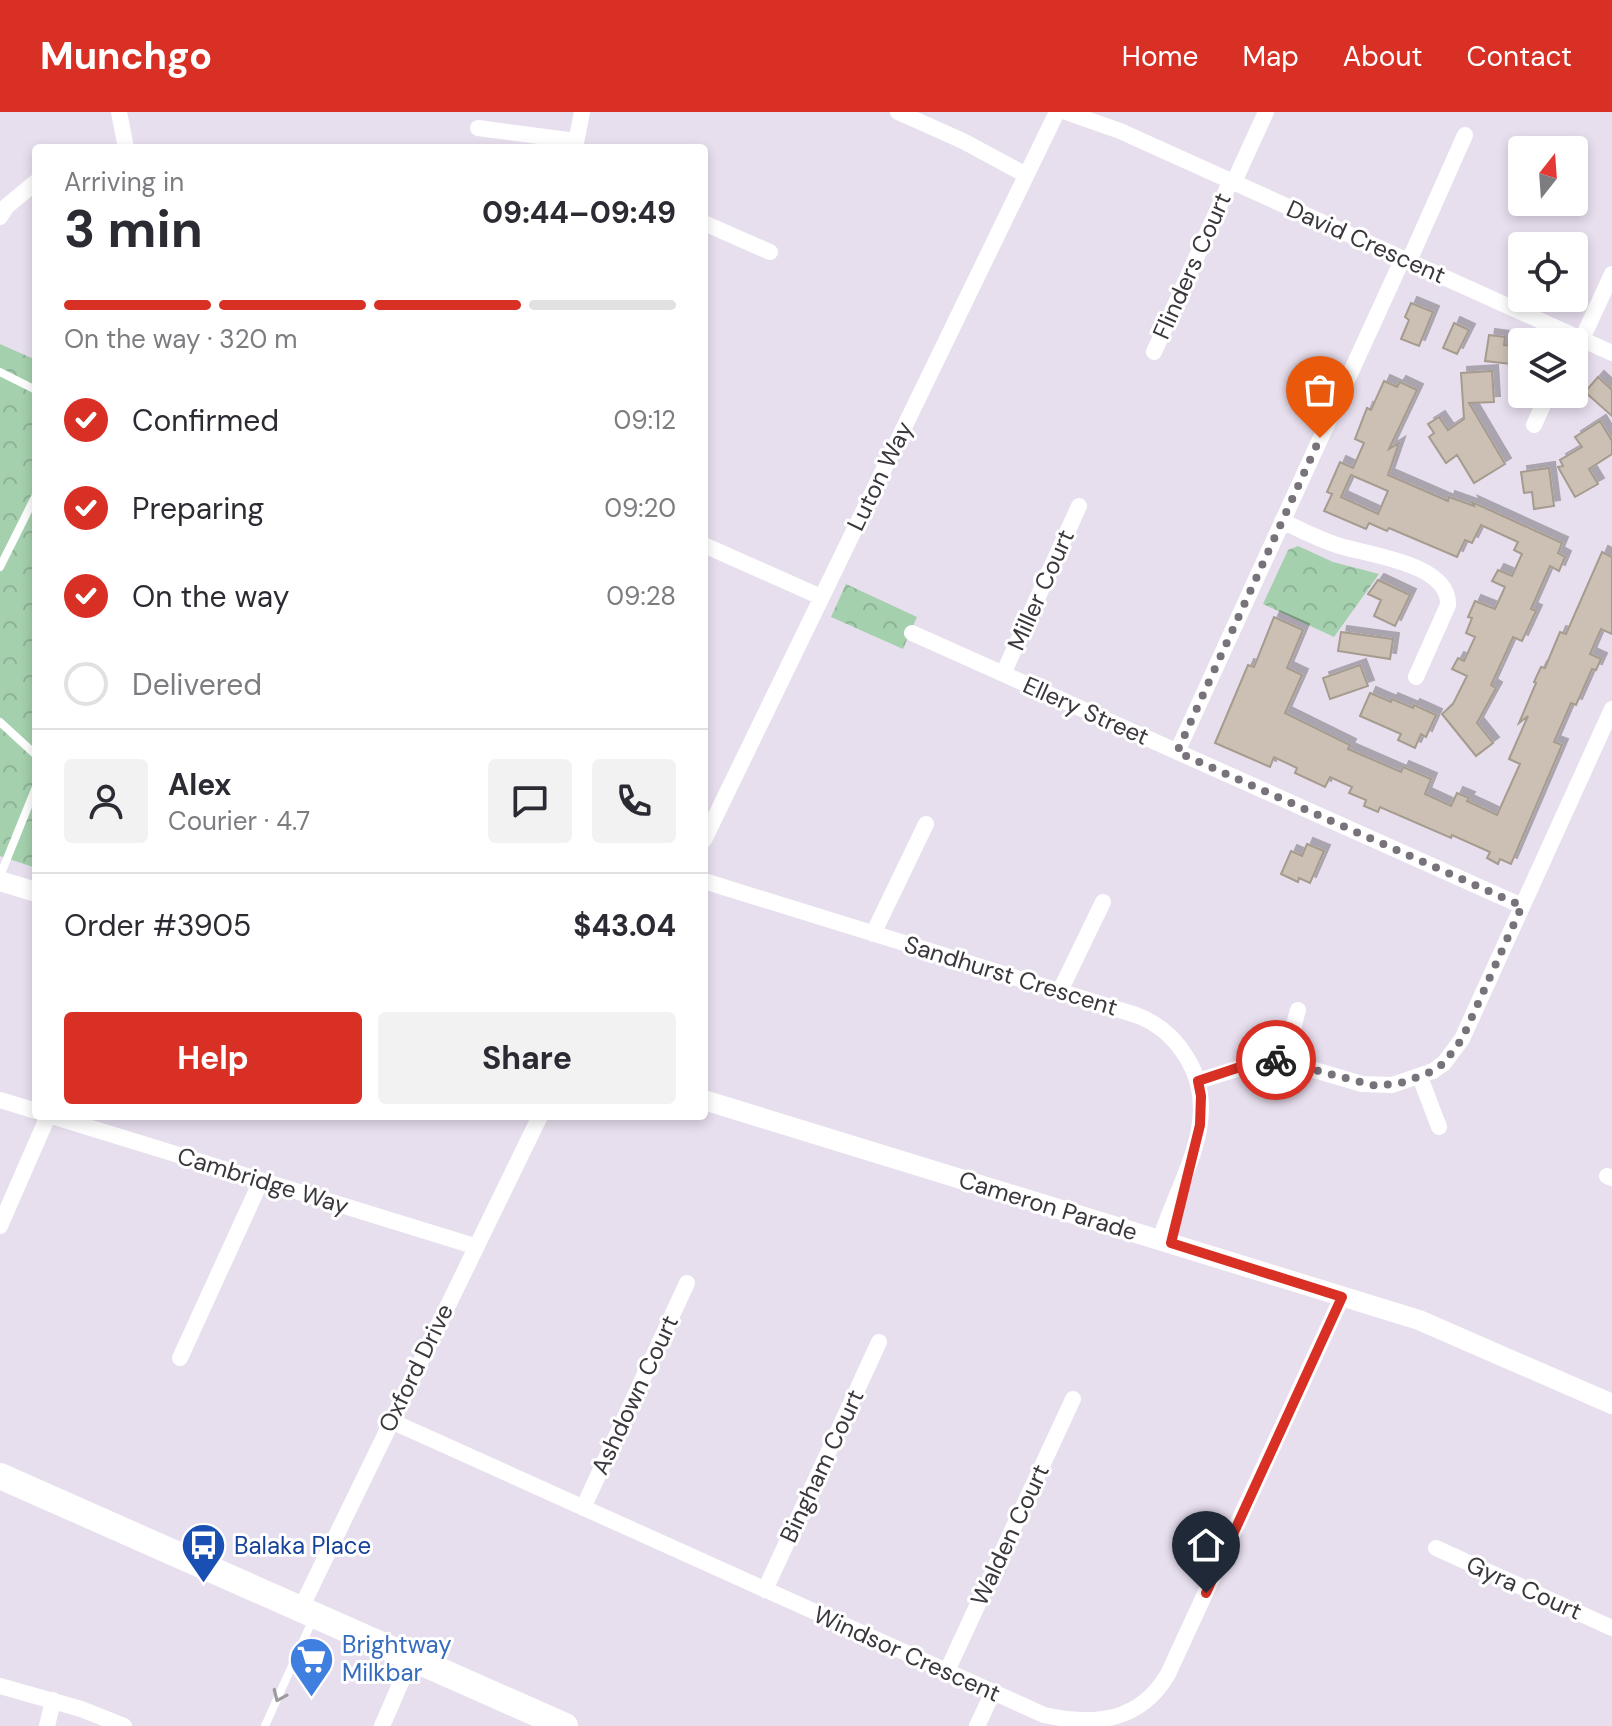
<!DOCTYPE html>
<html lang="en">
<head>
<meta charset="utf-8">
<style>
  body { margin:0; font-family:"DM Sans",sans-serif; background:#f2f2f3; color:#2b2b33; height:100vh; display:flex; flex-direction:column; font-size:30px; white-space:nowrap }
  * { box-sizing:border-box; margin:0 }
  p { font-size:26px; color:#7c7c81 }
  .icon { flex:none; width:44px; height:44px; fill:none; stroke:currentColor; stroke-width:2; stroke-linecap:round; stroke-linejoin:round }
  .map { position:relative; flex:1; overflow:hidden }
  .details { position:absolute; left:32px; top:32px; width:676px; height:976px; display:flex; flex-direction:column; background:#fff; border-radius:8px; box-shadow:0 4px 12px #0003 }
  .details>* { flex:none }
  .needle { width:52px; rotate:17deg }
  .fabs { position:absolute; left:1508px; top:24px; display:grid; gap:16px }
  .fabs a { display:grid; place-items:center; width:80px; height:80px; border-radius:8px; background:#fff; box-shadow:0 4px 12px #0003; font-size:40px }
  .pin { position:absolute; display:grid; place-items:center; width:68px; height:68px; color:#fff; margin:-82px -34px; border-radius:50% 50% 50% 0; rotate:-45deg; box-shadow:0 0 8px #0007 }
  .pin .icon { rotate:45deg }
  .courier { position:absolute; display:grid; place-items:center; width:80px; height:80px; margin:-40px; border:6px solid #d93025; border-radius:50%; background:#fff; color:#222; box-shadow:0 2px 10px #0007 }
  .overview em { font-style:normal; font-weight:700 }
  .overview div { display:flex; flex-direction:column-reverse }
  .overview { display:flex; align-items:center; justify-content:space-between; height:136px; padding:0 32px }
  h1 { font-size:52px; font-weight:700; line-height:60px }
  .bar { display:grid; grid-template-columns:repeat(4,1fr); gap:12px 8px; align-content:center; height:96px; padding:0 32px }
  .bar i { height:10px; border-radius:6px; background:#e1e1e2 }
  .bar .on { background:#d93025 }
  .bar p { grid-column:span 4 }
  .line { display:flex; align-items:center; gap:20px; padding:0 32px; border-top:2px solid #e1e1e2 }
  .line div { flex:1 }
  .round { display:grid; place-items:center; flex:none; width:84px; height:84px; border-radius:8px; background:#f2f2f3 }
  ol { padding:0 32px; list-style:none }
  li { display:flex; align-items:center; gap:24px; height:88px }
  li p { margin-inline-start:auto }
  li .icon { padding:8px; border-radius:50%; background:#d93025; color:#fff; stroke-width:4 }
  li:last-child { color:#7c7c81 }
  li i { width:44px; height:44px; border:4px solid #e1e1e2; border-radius:50% }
  .primary-button { display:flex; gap:16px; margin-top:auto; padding:16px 32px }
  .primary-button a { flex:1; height:92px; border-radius:8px; background:#d93025; color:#fff; font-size:32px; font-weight:700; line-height:92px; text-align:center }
  .primary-button a+a { background:#f2f2f3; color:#2b2b33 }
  header { display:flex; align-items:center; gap:48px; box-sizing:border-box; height:112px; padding:0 40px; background:#d93025; color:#fff }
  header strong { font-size:38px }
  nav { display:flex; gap:44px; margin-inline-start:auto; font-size:28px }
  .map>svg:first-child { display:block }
  .park { fill:url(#park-crowns) }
  .building { fill:#cbc0b3; stroke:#a59b8e; stroke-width:2; fill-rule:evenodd; filter:url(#shadow) }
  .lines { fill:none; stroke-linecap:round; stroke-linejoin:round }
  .service { stroke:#fff; stroke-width:8 }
  .minor { stroke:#fff; stroke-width:16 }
  .tertiary { stroke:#fff; stroke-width:20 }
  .primary { stroke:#fff; stroke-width:26 }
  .oneway { stroke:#9d9b9e }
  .done { stroke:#78727b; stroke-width:8; stroke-dasharray:0 14.4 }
  .route { stroke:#d93025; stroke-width:10 }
  .labels { text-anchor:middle; stroke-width:6; stroke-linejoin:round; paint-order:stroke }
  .street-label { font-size:24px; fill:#3b373d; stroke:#fff }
  .transit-label { font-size:24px; fill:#164399; stroke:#fff; text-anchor:start }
  .shop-label { font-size:24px; fill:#366cbe; stroke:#fff; text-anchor:start }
</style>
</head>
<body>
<header>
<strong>Munchgo</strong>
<nav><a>Home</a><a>Map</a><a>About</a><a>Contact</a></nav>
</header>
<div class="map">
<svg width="1612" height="1614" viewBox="0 0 1612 1614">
  <defs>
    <pattern id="park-crowns" width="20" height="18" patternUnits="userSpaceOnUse" patternTransform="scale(2)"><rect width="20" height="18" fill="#a4d0ad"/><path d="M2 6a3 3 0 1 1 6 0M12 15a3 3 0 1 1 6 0" fill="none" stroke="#8eb396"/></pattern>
    <filter id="shadow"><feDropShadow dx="6" dy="-6" stdDeviation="0" flood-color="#0004"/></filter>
  </defs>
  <rect width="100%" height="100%" fill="#e8dfee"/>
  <path class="park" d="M0,232L36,248V756L0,744Z
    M1298,434L1333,450L1379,462L1334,525L1263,492L1288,438Z
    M846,472L917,505L903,537L831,505Z"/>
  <path class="building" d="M1411,191L1433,200L1419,234L1401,227L1409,208L1405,205Z
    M1454,211L1469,218L1457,242L1443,236Z
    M1489,223L1505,225L1504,233L1522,235L1520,253L1485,249Z
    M1492,259L1494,290L1469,291L1505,352L1474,371L1457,343L1446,351L1429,325L1434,321L1428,312L1439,305L1448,318L1464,307L1461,261Z
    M1598,265L1612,278V304L1585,280Z
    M1384,269L1397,275L1400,270L1417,278L1389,337L1399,331L1388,363L1448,389L1449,385L1474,394L1472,390L1562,431L1558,441L1565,445L1559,459L1550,454L1531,497L1536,499L1522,529L1513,525L1491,573L1496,576L1477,611L1493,631L1476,644L1442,602L1453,592L1467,564L1452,557L1458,546L1464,549L1475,525L1466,521L1472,506L1468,505L1475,489L1495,497L1505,475L1492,469L1498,458L1512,464L1522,442L1514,438L1518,430L1481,413L1472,431L1465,428L1457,445L1389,416L1387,419L1369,411L1366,417L1324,399L1332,382L1327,380L1340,350L1353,356L1364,331L1355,327L1367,296L1371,298ZM1351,363L1388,379L1378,402L1341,385Z
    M1600,309L1612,329V342L1589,357L1598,372L1575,385L1558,355L1563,354L1560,348L1582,335L1575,325Z
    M1549,356L1554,394L1534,397L1532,380L1524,381L1521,360Z
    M1602,440L1612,445V522L1601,517L1590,542L1601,547L1596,558L1592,557L1576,593L1571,591L1554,630L1562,633L1511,752L1500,747L1498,752L1487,746L1490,740L1452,723L1451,726L1380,695L1378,700L1364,694L1366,688L1349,681L1352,675L1330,665L1325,675L1295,661L1297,656L1274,645L1270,655L1215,631L1248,553L1254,555L1274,505L1303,518L1287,556L1302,563L1285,601L1350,633L1348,637L1401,660L1403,655L1431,667L1425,682L1451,694L1457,681L1469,686L1467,689L1497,703L1520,652L1509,647L1528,604L1519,611L1536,571L1534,570L1541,555L1545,556L1560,520L1566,522Z
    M1378,468L1410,483L1395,514L1374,504L1381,488L1368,482Z
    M1341,520L1393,527L1390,547L1338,539Z
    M1360,553L1368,574L1330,587L1323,566Z
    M1370,581L1391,590L1392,587L1413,596L1414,593L1436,603L1426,625L1421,622L1415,636L1398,628L1401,622L1360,604Z
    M1307,732L1324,739L1310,771L1299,766L1298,770L1281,762L1291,739L1302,744Z"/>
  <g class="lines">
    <path class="service" d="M0,260L36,278
      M0,455L36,383
      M0,610L36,643
      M0,764L36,675
      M265,1614L313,1507"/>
    <path class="minor" d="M119,0L126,36
      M898,0L963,29L1026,63
      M1066,0L1120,19L1612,241
      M478,16L576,29
      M575,36L582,0
      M1234,70L1266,0
      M0,105L7,94L36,70
      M704,111L770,140
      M1409,149L1465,23
      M1582,227L1612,162
      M1154,240L1231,68
      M1534,313L1548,282
      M1282,409C1301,418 1320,428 1340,434C1370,443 1450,452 1448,493L1416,565
      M704,433L821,485
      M912,521L1522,794
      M1003,562L1079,394
      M1177,640L1403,146
      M704,728L1057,0
      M704,769L1136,903C1158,911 1175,926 1187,946C1224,1006 1178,1069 1160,1128
      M873,822L926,712
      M1060,879L1103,790
      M1284,949L1298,898
      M1420,965L1439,1015
      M1198,969L1269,947L1284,949L1362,972L1392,973L1433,959L1444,951L1462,927L1612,597
      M0,988L36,999
      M52,1004L474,1134
      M1607,1064L1612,1066
      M0,1114L48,1004
      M180,1246L261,1069
      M391,1309L1044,1603C1095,1614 1140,1610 1168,1562L1342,1185
      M583,1396L687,1171
      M1436,1436L1612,1516
      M765,1478L879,1230
      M301,1496L540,1004
      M947,1559L1073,1287
      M0,1574L81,1597L124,1614
      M47,1614L53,1588
      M382,1614L412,1545
      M977,1614L993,1580"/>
    <path class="tertiary" d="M0,769L36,780
      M704,988L1419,1208L1612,1292"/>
    <path class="primary" d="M0,1364L565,1614"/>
  </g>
  <defs><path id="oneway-chevron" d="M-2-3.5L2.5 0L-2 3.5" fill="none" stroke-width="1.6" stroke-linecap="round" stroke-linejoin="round" transform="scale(2)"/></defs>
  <use class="oneway" href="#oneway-chevron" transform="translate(279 1584) rotate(114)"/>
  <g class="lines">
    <path class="done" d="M1276,948L1376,974L1405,970L1433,959L1444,951L1462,927L1522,794L1177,640L1320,326"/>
    <path class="route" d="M1206,1481L1342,1185L1171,1131L1200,1013L1201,984L1198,969L1258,949L1276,948"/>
  </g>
  <defs>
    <symbol id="bus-pin" viewBox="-11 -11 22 30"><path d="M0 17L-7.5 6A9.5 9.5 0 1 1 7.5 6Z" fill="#1a4fb4" stroke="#fff"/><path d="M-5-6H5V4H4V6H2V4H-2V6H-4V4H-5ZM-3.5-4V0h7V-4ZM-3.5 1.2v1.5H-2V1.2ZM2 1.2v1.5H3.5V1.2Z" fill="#fff"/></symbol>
    <symbol id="supermarket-pin" viewBox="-11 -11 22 30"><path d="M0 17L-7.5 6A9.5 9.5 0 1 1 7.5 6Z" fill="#3f7fe0" stroke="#fff"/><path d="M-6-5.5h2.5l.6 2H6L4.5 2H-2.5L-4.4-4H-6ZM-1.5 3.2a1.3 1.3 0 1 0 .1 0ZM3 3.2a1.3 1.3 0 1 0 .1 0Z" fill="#fff"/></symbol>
  </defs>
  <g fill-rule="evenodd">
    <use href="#bus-pin" x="178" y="1408" width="51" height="69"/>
    <use href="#supermarket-pin" x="286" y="1522" width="51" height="69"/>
  </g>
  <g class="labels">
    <g class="street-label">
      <text transform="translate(1366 130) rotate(24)" y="8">David Crescent</text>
      <text transform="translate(1192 154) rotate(-66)" y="8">Flinders Court</text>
      <text transform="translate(880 364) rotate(-64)" y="8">Luton Way</text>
      <text transform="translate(1041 478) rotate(-66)" y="8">Miller Court</text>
      <text transform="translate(1086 599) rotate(24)" y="8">Ellery Street</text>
      <text transform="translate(1011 864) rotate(17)" y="8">Sandhurst Crescent</text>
      <text transform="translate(263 1069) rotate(17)" y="8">Cambridge Way</text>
      <text transform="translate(1048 1094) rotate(17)" y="8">Cameron Parade</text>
      <text transform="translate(416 1256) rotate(-64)" y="8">Oxford Drive</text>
      <text transform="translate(635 1283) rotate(-65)" y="8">Ashdown Court</text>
      <text transform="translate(822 1354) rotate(-65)" y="8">Bingham Court</text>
      <text transform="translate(1010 1423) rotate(-65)" y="8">Walden Court</text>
      <text transform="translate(1524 1476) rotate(24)" y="8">Gyra Court</text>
      <text transform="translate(907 1542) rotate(24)" y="8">Windsor Crescent</text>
    </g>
    <g class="transit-label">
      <text x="234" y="1442">Balaka Place</text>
    </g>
    <g class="shop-label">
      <text x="342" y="1541">Brightway<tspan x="342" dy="28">Milkbar</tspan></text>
    </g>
  </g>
</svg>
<div class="fabs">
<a><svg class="needle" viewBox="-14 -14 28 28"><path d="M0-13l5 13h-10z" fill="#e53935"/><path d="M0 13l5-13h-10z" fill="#7c7c81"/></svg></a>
<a><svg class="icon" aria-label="locate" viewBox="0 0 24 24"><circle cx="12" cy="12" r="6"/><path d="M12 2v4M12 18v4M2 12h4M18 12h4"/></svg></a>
<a><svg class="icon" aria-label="layers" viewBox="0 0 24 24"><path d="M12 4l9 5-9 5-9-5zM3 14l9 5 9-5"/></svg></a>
</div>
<div class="pin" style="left:1320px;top:326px;background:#ea580c"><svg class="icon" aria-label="bag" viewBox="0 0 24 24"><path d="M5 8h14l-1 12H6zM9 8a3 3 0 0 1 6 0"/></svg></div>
<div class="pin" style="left:1206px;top:1481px;background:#1f2937"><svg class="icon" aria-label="home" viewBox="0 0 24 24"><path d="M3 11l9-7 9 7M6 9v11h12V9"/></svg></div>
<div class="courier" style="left:1276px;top:948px"><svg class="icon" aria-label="bike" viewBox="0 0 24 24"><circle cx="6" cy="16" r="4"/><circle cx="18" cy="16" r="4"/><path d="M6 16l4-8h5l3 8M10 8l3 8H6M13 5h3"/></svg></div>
<section class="details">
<div class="overview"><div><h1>3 min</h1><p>Arriving in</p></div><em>09:44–09:49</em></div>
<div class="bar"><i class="on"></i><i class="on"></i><i class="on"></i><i></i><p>On the way · 320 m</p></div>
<ol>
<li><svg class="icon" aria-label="check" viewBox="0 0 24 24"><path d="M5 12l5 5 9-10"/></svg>Confirmed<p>09:12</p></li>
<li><svg class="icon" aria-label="check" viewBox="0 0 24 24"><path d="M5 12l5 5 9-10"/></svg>Preparing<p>09:20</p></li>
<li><svg class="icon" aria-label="check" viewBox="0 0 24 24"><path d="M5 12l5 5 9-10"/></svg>On the way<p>09:28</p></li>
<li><i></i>Delivered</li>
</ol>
<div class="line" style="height:144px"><a class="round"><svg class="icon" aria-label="person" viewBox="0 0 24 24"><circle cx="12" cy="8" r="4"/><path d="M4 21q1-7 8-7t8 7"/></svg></a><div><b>Alex</b><p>Courier · 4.7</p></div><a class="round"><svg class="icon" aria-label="chat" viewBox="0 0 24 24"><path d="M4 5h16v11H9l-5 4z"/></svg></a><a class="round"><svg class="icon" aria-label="phone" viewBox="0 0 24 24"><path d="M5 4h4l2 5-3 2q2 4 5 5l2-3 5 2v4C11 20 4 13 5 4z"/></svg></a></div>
<div class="line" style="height:104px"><div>Order #3905</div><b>$43.04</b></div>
<div class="primary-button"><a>Help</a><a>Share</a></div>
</section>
</div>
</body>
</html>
